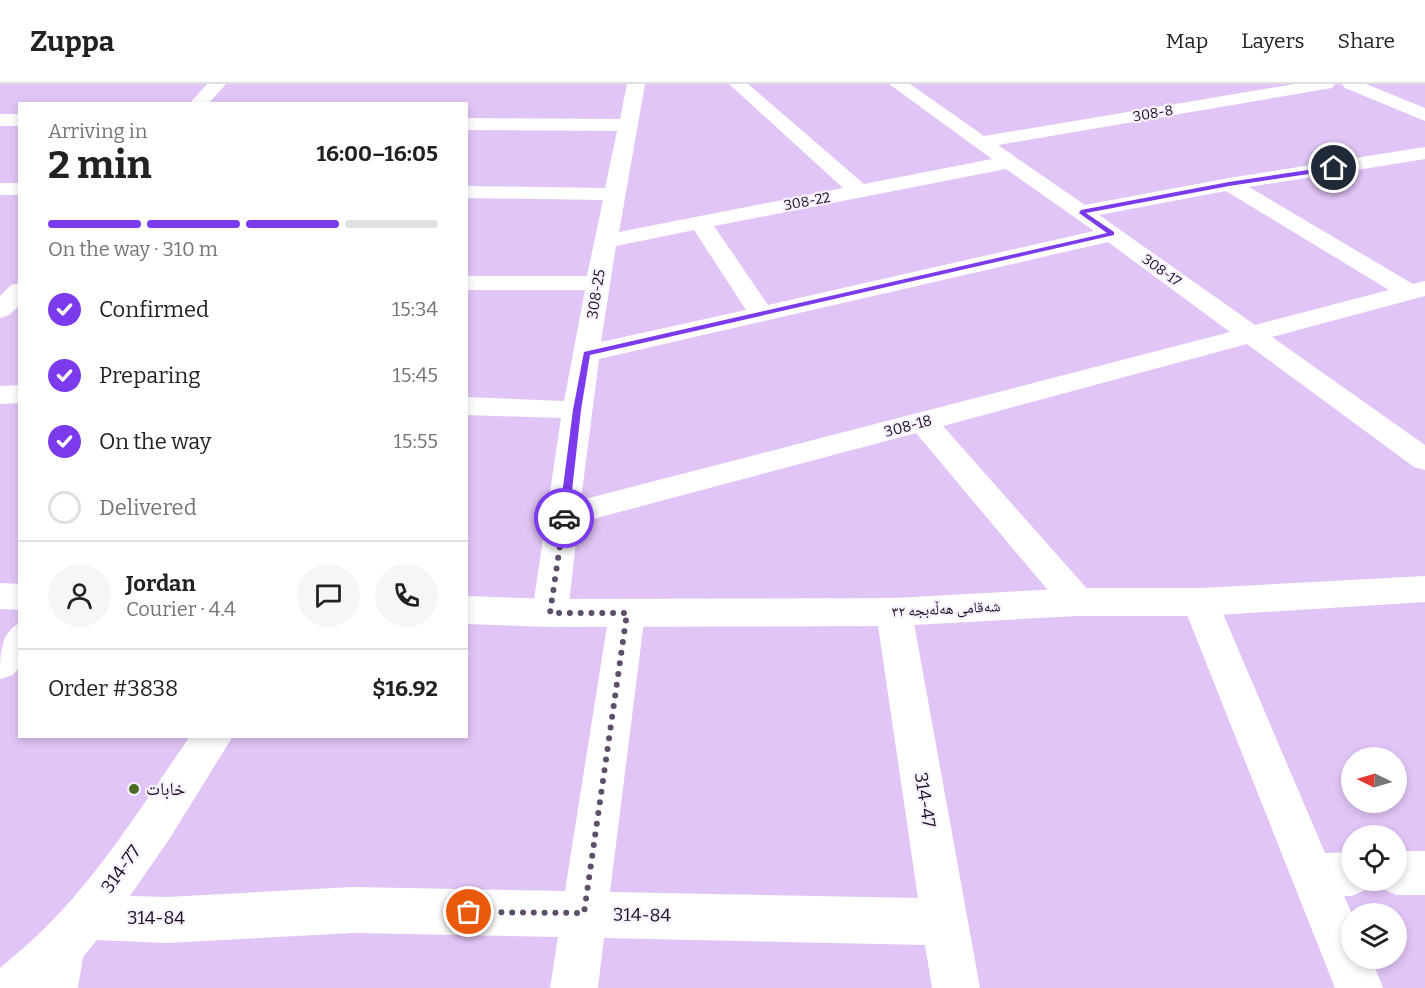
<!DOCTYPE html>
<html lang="en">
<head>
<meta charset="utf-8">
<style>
  body { margin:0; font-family:Bitter,"Noto Naskh Arabic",serif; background:#f6f6f6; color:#222; height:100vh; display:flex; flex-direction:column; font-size:22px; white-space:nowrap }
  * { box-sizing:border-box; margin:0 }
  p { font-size:20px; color:#767676 }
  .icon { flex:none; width:33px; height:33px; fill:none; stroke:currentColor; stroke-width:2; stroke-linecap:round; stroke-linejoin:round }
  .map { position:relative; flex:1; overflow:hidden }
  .panel { position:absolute; left:18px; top:18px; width:450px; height:636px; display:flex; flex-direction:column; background:#fff; border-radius:0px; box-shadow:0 3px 9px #0003 }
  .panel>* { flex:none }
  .needle { width:39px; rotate:275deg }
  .buttons { position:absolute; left:1341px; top:663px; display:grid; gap:12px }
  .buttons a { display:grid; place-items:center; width:66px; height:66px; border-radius:50%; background:#fff; box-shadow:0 3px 9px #0003; font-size:30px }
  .pin { position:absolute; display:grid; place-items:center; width:51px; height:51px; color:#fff; margin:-26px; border:3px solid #fff; border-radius:50%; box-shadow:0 2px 6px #0007 }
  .courier { position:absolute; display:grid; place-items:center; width:60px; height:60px; margin:-30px; border:4px solid #7c3aed; border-radius:50%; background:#fff; color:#222; box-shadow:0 2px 8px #0007 }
  .summary em { font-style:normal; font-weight:700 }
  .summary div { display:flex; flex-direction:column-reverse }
  .summary { display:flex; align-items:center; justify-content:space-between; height:102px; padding:0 30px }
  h1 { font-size:39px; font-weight:700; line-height:45px }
  .bar { display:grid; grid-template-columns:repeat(4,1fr); gap:9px 6px; align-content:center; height:72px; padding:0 30px }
  .bar i { height:8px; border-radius:4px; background:#e0e0e0 }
  .bar .selected { background:#7c3aed }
  .bar p { grid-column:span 4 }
  .line { display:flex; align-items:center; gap:15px; padding:0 30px; border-top:2px solid #e0e0e0 }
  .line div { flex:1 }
  .round { display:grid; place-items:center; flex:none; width:63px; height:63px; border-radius:32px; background:#f6f6f6 }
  ol { padding:0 30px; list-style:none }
  li { display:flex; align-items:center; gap:18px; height:66px }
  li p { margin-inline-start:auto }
  li .icon { padding:6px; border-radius:50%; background:#7c3aed; color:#fff; stroke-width:4 }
  li:last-child { color:#767676 }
  li i { width:33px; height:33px; border:3px solid #e0e0e0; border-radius:50% }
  header { display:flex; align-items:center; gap:36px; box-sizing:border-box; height:84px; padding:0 30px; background:#fff; border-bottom:2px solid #e0e0e0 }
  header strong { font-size:28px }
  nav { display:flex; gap:33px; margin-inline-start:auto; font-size:21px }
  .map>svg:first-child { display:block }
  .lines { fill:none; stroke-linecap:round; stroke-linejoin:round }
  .street { fill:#fff; fill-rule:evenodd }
  .secondary { fill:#fff; fill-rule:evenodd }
  .route { fill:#7c3aed }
  .done { stroke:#5f4d6c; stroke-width:6; stroke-dasharray:0 10.8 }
  .poi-dot { fill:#4b6d25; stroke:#f7f0fd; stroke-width:2 }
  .labels { text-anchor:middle; stroke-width:4.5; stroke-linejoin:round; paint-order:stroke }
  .far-street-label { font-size:14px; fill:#190c21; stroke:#f7f0fd }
  .street-label { font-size:15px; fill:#190c21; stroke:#f7f0fd }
  .near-poi-label { font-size:18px; fill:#190c21; stroke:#f7f0fd; text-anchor:start }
  .near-street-label { font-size:18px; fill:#190c21; stroke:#f7f0fd }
</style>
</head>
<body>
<header>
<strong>Zuppa</strong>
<nav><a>Map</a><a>Layers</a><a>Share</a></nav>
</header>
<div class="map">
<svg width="1425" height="904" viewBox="0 0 1425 904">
  <rect width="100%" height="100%" fill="#e2c5f7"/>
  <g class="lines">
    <path class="street" d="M207,0H226L208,20H189Z
      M627,0H645L619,148L843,104L729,0H748L864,100L992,75L889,0H910L984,52L1295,0H1335L1332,4L1326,5L998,61L1085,121L1229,94L1425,63V75L1249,103L1413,200L1425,197V212L1272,253L1425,361V386L1414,383L1247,260L943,342L1090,508L1096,518L1090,528L1078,532L1066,528L916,349L578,439L568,529L563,539L550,543L537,539L532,529L561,334L466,331V313L564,317L585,206H466V192H587L603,116L466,114V102L605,104L617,47L466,46V34L620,35ZM1006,85L1094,147L768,221L714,142ZM1226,107L1389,206L1255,241L1099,131ZM694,146L746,226L601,258L616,162ZM1108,158L1230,248L581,416L599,275Z
      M1342,0H1366L1425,24V37L1345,4Z
      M0,30H20V42H0Z
      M0,99H20V111H0Z
      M20,199V221L9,231L0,234V212L11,201Z
      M20,301V319L0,320V302Z
      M1200,504L1212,508L1218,518L1325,769L1352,768V796H1372L1368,805L1352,812H1344L1352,830V874H1371L1383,904H1335L1182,518L1188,508Z
      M894,514L907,518L912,528L980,904H932L925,861L604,854L598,904H550L558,853L353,849L167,859L97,856L83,873L78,904H0V884C15,871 31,858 45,844C100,790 146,716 190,652H233L170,754L130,812L167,813L353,803L565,807L609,529L614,519L627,515L640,519L645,529L610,808L918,814L876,528L881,518Z
      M20,539V582L13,591L0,595C0,571 0,548 20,539Z
      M1396,767H1425V811H1396L1380,804L1377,796H1396Z"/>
    <path class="secondary" d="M1425,492V518L1200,532H1078L894,542L550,543L466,540V512L550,515L894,514L1078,504H1200Z
      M0,499L20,500V526L0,525Z"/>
  </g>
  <path class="route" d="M1334,82L1336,86L1229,102L1086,129L1114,148V151L590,271L581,326L569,434L564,438L559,434L573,326L584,268L1107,149L1079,129L1081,126L1229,98Z"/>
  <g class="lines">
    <path class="done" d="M469,828L584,829L627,529H550L564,434"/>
  </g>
  <circle class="poi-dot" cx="134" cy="705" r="6"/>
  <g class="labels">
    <g class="far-street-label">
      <text transform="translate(1153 29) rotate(-10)" y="5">308-8</text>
      <text transform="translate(807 117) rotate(-11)" y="5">308-22</text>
      <text transform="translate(1162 186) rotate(36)" y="5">308-17</text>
    </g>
    <g class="street-label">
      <text transform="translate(596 210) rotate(-81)" y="5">308-25</text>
      <text transform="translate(908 342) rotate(-15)" y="5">308-18</text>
      <text transform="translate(946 525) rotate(-3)" y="5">شەقامی هەڵەبجە ٣٢</text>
    </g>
    <g class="near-poi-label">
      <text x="146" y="711">خابات</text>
    </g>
    <g class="near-street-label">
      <text transform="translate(925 716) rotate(81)" y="6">314-47</text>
      <text transform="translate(121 785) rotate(-54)" y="6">314-77</text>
      <text transform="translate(642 831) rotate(1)" y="6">314-84</text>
      <text x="156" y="840">314-84</text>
    </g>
  </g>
</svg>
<div class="buttons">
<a><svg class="needle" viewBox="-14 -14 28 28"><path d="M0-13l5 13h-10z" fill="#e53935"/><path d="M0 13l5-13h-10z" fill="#767676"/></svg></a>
<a><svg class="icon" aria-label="locate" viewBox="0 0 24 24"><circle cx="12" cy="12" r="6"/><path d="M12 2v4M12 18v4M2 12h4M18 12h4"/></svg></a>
<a><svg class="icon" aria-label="layers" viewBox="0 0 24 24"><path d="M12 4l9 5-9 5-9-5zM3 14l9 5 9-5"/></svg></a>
</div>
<div class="pin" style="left:469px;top:828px;background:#ea580c"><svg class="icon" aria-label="bag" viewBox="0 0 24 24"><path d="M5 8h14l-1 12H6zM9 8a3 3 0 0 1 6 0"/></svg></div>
<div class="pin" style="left:1334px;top:84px;background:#1f2937"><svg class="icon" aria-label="home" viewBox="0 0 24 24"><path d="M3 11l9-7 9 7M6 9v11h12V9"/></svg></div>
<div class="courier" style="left:564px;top:434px"><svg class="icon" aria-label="car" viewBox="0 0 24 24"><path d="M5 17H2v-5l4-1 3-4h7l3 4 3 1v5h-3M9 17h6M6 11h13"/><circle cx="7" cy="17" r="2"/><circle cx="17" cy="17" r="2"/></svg></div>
<section class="panel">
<div class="summary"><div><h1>2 min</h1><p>Arriving in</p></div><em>16:00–16:05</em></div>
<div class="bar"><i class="selected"></i><i class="selected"></i><i class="selected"></i><i></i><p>On the way · 310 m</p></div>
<ol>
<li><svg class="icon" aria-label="check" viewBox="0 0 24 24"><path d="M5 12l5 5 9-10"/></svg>Confirmed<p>15:34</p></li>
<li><svg class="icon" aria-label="check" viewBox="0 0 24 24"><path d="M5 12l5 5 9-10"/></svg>Preparing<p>15:45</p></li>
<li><svg class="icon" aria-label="check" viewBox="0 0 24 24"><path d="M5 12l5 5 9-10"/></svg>On the way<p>15:55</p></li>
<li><i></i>Delivered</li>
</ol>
<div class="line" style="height:108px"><a class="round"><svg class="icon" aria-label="person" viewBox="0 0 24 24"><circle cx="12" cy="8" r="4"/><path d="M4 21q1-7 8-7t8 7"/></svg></a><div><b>Jordan</b><p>Courier · 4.4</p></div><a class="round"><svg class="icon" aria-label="chat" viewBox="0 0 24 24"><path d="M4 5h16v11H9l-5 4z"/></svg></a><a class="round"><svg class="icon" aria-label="phone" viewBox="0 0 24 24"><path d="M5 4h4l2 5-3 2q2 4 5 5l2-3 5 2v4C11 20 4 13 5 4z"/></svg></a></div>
<div class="line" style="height:78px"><div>Order #3838</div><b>$16.92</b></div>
</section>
</div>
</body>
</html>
